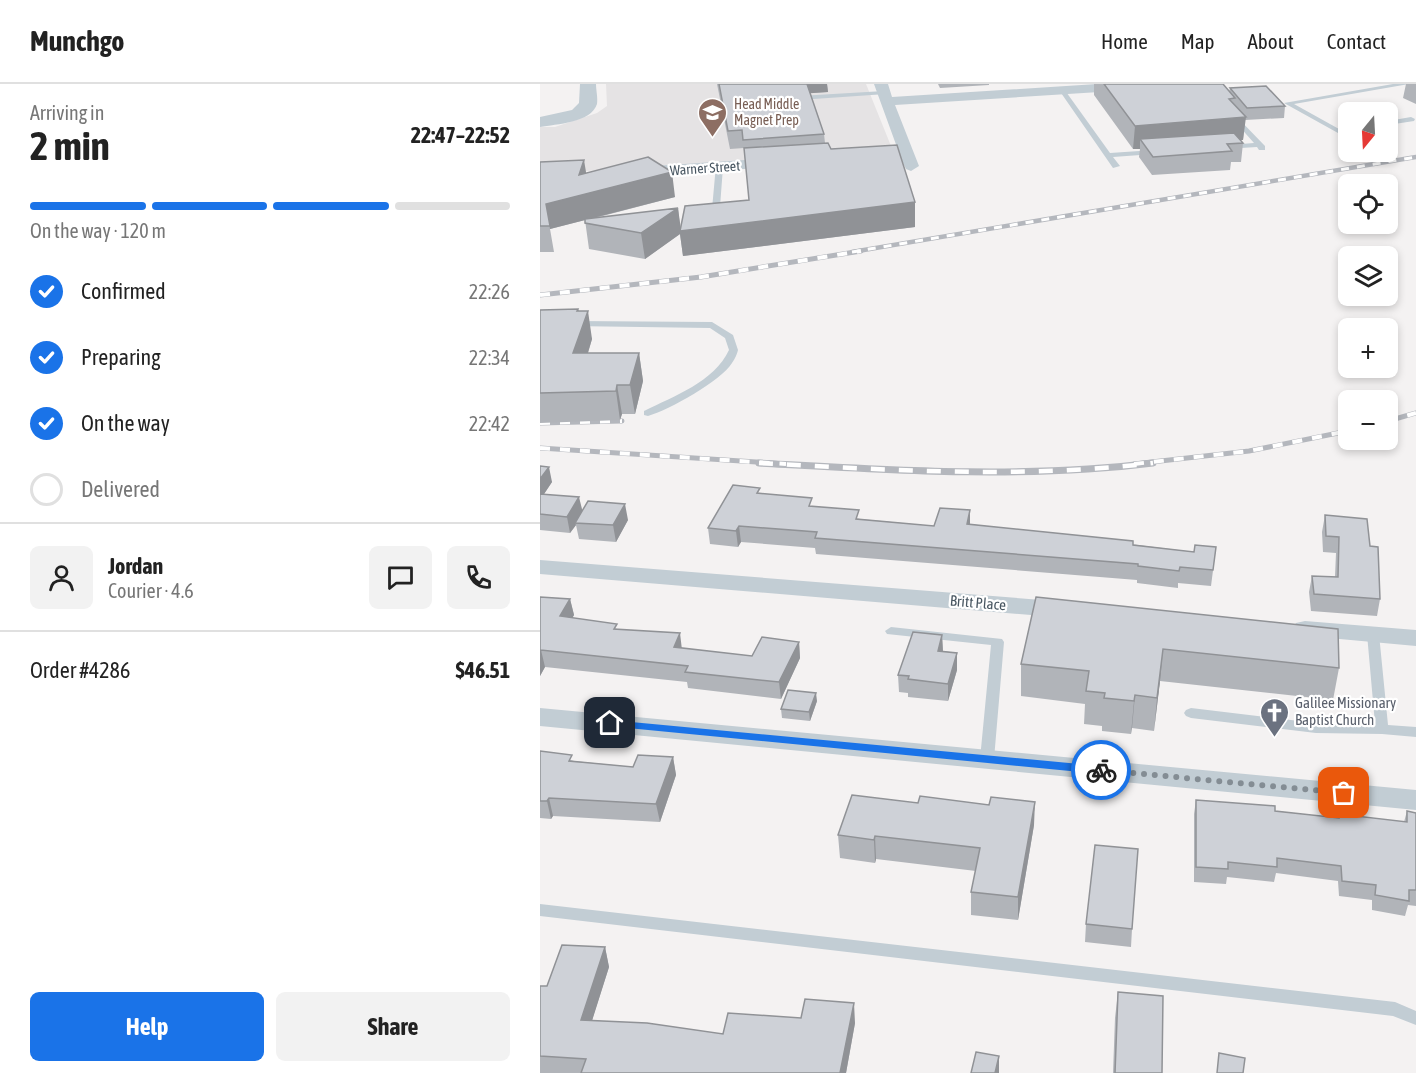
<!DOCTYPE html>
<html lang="en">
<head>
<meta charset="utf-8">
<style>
  body { margin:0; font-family:"Asap Condensed",sans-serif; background:#f2f2f2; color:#222; height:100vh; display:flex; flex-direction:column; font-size:22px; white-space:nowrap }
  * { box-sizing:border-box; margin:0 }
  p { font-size:20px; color:#767676 }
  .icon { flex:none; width:33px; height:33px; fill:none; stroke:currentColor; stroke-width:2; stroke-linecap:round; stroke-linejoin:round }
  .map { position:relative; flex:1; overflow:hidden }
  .drawer { display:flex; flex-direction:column; background:#fff; width:540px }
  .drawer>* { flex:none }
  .needle { width:39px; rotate:198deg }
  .buttons { position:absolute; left:798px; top:18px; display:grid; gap:12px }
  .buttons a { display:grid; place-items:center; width:60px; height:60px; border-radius:9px; background:#fff; box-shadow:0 3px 9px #0003; font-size:30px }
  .pin { position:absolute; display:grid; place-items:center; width:51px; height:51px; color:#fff; margin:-26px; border-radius:12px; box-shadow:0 3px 9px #0006 }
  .courier { position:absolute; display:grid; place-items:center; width:60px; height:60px; margin:-30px; border:4px solid #1a73e8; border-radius:50%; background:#fff; color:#222; box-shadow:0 2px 8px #0007 }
  .headline em { font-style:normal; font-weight:700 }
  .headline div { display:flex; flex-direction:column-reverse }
  .headline { display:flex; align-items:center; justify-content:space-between; height:102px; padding:0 30px }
  h1 { font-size:39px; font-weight:700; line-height:45px }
  .bar { display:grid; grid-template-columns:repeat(4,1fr); gap:9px 6px; align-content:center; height:72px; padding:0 30px }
  .bar i { height:8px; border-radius:4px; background:#e0e0e0 }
  .bar .on { background:#1a73e8 }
  .bar p { grid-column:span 4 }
  .line { display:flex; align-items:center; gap:15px; padding:0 30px; border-top:2px solid #e0e0e0 }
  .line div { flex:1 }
  .round { display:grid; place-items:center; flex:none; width:63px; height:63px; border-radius:9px; background:#f2f2f2 }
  ol { padding:0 30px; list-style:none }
  li { display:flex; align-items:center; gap:18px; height:66px }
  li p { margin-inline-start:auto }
  li .icon { padding:6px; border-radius:50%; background:#1a73e8; color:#fff; stroke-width:4 }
  li:last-child { color:#767676 }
  li i { width:33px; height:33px; border:3px solid #e0e0e0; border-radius:50% }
  .action { display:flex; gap:12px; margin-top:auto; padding:12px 30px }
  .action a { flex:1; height:69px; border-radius:9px; background:#1a73e8; color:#fff; font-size:24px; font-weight:700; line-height:69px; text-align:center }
  .action a+a { background:#f2f2f2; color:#222 }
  header { display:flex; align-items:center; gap:36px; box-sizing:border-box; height:84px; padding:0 30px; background:#fff; border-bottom:2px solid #e0e0e0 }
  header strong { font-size:28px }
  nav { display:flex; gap:33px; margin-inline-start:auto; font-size:21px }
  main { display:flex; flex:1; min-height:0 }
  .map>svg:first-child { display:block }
  .education { fill:#e5e3e4 }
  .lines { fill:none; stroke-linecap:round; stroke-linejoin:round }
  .service { fill:#c2cdd4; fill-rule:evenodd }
  .minor { fill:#c2cdd4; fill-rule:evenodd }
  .tertiary { fill:#c2cdd4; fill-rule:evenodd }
  .rail-far2-casing { stroke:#b4b7bd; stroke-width:4.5 }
  .rail-far1-casing { stroke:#b4b7bd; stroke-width:5 }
  .rail-casing { stroke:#b4b7bd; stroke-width:7 }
  .rail-far2 { stroke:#fff; stroke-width:3; stroke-dasharray:8; stroke-linecap:butt }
  .rail-far1 { stroke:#fff; stroke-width:4; stroke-dasharray:10; stroke-linecap:butt }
  .rail { stroke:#fff; stroke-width:4.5; stroke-dasharray:14; stroke-linecap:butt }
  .wall { fill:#b1b4b9 }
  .shaded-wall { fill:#909296 }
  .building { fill:#ced1d7; stroke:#909296; stroke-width:1.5 }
  .route { fill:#1a73e8 }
  .done { stroke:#848d94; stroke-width:6; stroke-dasharray:0 10.8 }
  .labels { text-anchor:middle; stroke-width:4.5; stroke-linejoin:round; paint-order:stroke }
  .far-education-label { font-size:14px; fill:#785e54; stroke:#fff; text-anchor:start }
  .far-street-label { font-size:14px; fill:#485661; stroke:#fff }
  .street-label { font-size:15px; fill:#485661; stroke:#fff }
  .worship-label { font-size:15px; fill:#5b616d; stroke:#fff; text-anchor:start }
</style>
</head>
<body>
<header>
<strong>Munchgo</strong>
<nav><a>Home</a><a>Map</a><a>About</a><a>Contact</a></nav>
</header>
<main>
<section class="drawer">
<div class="headline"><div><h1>2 min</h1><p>Arriving in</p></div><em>22:47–22:52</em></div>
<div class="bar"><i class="on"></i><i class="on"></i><i class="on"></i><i></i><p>On the way · 120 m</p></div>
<ol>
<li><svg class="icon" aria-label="check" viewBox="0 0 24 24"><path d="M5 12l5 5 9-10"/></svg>Confirmed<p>22:26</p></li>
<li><svg class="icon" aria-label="check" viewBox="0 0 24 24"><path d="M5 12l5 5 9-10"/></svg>Preparing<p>22:34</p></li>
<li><svg class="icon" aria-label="check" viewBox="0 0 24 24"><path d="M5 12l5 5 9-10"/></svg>On the way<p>22:42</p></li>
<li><i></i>Delivered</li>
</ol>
<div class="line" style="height:108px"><a class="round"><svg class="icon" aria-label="person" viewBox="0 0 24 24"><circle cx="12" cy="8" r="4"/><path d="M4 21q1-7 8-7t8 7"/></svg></a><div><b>Jordan</b><p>Courier · 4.6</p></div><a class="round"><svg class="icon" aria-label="chat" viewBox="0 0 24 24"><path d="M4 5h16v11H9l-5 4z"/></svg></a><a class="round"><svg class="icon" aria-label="phone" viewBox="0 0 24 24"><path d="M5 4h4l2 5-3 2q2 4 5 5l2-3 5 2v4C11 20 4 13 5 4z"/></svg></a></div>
<div class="line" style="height:78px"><div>Order #4286</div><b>$46.51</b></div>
<div class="action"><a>Help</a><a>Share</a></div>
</section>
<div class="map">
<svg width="876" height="989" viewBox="0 0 876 989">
  <rect width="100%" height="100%" fill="#f4f2f2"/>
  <path class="education" d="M66,0H326L351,62L338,68L0,90V43H15L57,29L67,22Z"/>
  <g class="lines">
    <path class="service" d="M853,0H869L754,20L799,45L808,43V47L798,49L744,19Z
      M520,5H524L570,69L614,66L618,68L614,70L573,73L580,82L573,84L519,6Z
      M344,7L347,9L346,10L259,16L256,14L259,12Z
      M694,30L725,62V66H719L717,63L685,65V61H688L714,59L690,32Z
      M871,33L875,35L874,37L848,41V37Z
      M176,81L183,83L179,136L175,138L171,136Z
      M34,237L172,238L193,251L198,266C197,270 195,275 192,279C181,297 129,326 108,332L104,331V327C134,312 174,298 189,266L185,254L170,244L31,242L29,240Z
      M351,543L462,555L464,558L454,675L452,678H442L440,675L451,561L347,550L345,547Z
      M833,546L839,550L848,641L876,643V653L842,650L776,649L651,634L646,632L644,629L646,626L651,624L776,639L835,640L827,550Z
      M0,820L855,918L876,927V941L853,932L0,832Z"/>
    <path class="minor" d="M334,0H348L352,13L557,0H630L623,4L355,21L379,82L371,87L366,85L361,75L329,76L322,72L329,68L358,66Z
      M237,74L242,76L245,79L242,82L98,93L90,88L98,83Z
      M0,476L527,518L536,521L539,526L536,531L527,534L0,490Z
      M765,537L876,546V562L756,551L752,545L756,539Z
      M0,624L876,706V726L0,642Z"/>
    <path class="tertiary" d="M40,0H56C56,6 58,14 57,20C51,39 16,40 0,43V33L32,26L39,19Z"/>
    <defs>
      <path id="rail-far2" d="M312,168L876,73"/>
      <path id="rail-far1" d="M0,211L161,193L321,167
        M848,337L876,329
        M0,339L82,337
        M0,364L246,380
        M594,380L709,367L808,347"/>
      <path id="rail" d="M219,379C349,386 483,395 613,379"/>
    </defs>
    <use href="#rail-far2" class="rail-far2-casing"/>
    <use href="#rail-far1" class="rail-far1-casing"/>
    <use href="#rail" class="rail-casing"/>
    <use href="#rail-far2" class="rail-far2"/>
    <use href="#rail-far1" class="rail-far1"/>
    <use href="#rail" class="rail"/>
  </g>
  <path class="wall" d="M177,0H287L288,8L270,9L284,50L285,59L291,65L375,118V143L143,172L140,150L105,175L49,165L45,136L10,145L14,168H0V78L135,113L55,134L138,124L140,143L209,116L204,64L190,65Z
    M398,0H449V1L400,4Z
    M554,0H683L689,8L690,4L745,22L744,34L705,36L703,56H700L703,59L701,78H691L690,86L612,91L599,73L600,65H593L554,11Z
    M866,0H876V20L863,14Z
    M38,225L52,255L48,269H99L103,297L95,330H82L80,336L0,339V226Z
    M0,382L12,398L4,410L42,428L88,436L76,458L39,455L36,441L30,449L0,446Z
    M220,410L320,435L394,442L430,440L654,468L676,463L671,502L638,499V504L597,499V496L276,470L275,464L201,458L198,463L170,460L168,444Z
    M785,431L830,462L840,515L837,532L771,527L769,508L772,492L795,493L796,469L783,468L782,448Z
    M0,513L30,515L34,531L32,534L78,545L142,564L212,572L259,558L260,574L241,615L148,604L147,598L5,583L0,592Z
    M496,513L799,584L793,616L620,597L614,647L592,644L591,650L562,647V642L544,640L545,620L481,612V580Z
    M402,551L403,567L417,569V586L408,617L368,613V609L359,608L358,591Z
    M277,617L270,637L242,634L241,625Z
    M0,667L34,677L93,683L133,673L136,691L120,738L13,732L11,735L0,734Z
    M656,716L735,727L798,734L799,730L864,738L867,727L876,729V822L868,821L865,832L832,826V816L799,812L798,797L736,789L734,798L687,793L686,800L654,798V730Z
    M494,741L478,836L431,831V808L436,787L336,775L335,779L300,774L298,751Z
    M546,840L592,845L591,863L545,858Z
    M65,863L69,883L52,936L183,950L315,939L306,989H0V902H7Z
    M578,908L622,989H573L575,934Z"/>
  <path class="shaded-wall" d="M253,0H287L288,8L259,10Z
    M706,33L703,56L607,64L600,55V65H593L595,42Z
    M44,76L48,100L132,88L135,113L10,145L6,120L39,91Z
    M375,118V143L143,172L140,150L105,175L101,149L138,124L141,146Z
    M38,225L42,245L48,227L52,255L39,298L33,269Z
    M99,269L103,297L95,330L90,301Z
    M77,301L82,330L80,336L76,307Z
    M9,383L12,398L0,416V395Z
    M39,413L43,429L35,439L36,441L30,449L27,433Z
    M85,420L88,436L76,458L73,441Z
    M430,426V442L427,440Z
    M199,442L201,458L198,463L196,447Z
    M30,515L34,531L24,549L20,532Z
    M140,549L142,566L134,563Z
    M402,551L403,569L398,567Z
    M259,558L260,574L241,615L239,598Z
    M623,565L620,597L614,647L617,614Z
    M1,566L5,583L0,592V568Z
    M417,569V586L408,617V600Z
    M276,609L277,617L270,637L269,628Z
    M595,611L592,644L591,650L594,617Z
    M133,673L136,691L120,738L116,720Z
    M9,714L13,732L11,735L7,717Z
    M495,718L494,741L478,836V813Z
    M335,752L336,775L335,779L334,756Z
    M65,863L69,883L46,956L41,936Z
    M314,919L315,939L306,989H300Z
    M459,972V989H455Z"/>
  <path class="building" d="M179,0H267L284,50L203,56L202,46L188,47Z
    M564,0H683L695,14L689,15L706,33L595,42Z
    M726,2L745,22L707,24L690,4Z
    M694,49L703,59L687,60L692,67L613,73L600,55Z
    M288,59L291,65L357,61L375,118L140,147L145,122L209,116L204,64Z
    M108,73L132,88L6,120L10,142H0V78L44,76L39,91Z
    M138,124L101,149L45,139V135Z
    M38,225L37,227H48L33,269H99L90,301H77L76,307L0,309V226Z
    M0,382L9,383L0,395Z
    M193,401L220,404L217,409L272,414L269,422L319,426L316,435L394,442L400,424L430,426L427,440L593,457V461L654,468L655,461L676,463L673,486L640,483L639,487L598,482V480L275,454L277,448L199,442L196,447L168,444Z
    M0,410L39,413L27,433L0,430Z
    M48,417L85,420L73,441L35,439Z
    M785,431L827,435L830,462L838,463L840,515L774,510L772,492L798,493L799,453L786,452Z
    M0,513L30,515L20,532L77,540L74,545L140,549L134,563L212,572L222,553L259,558L239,598L145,588L148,582L1,566L0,568Z
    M496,513L798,545L799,584L623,565L617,614L595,611L594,617L564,614L565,609L546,607L549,587L481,580Z
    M373,548L402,551L398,567L417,569L408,600L368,595L369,592L358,591Z
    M248,606L276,609L269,628L241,625Z
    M0,667L32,671L29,677L93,683L98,671L133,673L116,720L9,714L7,717H0Z
    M312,711L378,719L380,712L449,721L451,713L495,718L478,813L431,808L440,764L335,752L334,756L298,751Z
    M656,716L735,722V727L799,734V730L867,738V727L876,729V806H869V817L835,811L836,801L802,797L801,782L737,774V783L688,778V785L656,783Z
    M555,761L598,765L592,845L546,840Z
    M22,861L65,863L41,936L107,939L183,950L188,929L261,934L265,915L314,919L300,989H41L46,975L0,972V902H7Z
    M578,908L623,912L622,989H575Z
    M436,968L459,972L455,989H431Z
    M679,969L705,974L703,989H677Z"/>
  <path class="route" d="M70,636L561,682L567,686L561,690L67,642L65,639Z"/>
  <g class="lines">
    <path class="done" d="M561,686L804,709"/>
  </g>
  <defs>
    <symbol id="school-pin" viewBox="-11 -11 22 30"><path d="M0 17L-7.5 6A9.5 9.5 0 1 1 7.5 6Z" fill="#8d6e63" stroke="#fff"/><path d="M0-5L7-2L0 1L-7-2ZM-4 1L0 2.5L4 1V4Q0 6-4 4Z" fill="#fff"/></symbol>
    <symbol id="church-pin" viewBox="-11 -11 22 30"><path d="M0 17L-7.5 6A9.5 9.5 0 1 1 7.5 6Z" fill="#6b7280" stroke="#fff"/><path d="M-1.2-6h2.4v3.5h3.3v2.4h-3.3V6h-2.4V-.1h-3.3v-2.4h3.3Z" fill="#fff"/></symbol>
  </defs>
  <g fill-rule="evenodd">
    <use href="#school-pin" x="156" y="12" width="33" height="45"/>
    <use href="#church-pin" x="718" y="612" width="33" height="45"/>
  </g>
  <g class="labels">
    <g class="far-education-label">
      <text x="194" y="25">Head Middle<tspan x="194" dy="16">Magnet Prep</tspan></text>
    </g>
    <g class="far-street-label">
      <text transform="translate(165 84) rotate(-4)" y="5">Warner Street</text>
    </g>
    <g class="street-label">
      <text transform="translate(438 519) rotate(5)" y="5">Britt Place</text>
    </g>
    <g class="worship-label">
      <text x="755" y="624">Galilee Missionary<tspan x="755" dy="17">Baptist Church</tspan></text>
    </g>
  </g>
</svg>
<div class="buttons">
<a><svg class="needle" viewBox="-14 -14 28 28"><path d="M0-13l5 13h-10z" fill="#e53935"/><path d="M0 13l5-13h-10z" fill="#767676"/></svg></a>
<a><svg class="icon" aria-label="locate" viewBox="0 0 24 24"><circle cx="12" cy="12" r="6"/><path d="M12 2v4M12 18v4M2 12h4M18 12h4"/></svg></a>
<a><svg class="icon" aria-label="layers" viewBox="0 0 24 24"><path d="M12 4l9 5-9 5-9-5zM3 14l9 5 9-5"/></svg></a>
<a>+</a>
<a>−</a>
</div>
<div class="pin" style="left:804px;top:709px;background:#ea580c"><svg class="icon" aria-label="bag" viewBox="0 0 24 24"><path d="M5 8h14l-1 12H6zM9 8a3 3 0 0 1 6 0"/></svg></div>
<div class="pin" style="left:70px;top:639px;background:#1f2937"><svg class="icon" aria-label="home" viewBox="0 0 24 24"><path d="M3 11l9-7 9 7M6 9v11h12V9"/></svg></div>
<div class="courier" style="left:561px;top:686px"><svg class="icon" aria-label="bike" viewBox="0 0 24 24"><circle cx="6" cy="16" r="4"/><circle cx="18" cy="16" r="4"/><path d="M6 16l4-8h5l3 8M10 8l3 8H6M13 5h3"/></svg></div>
</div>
</main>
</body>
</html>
